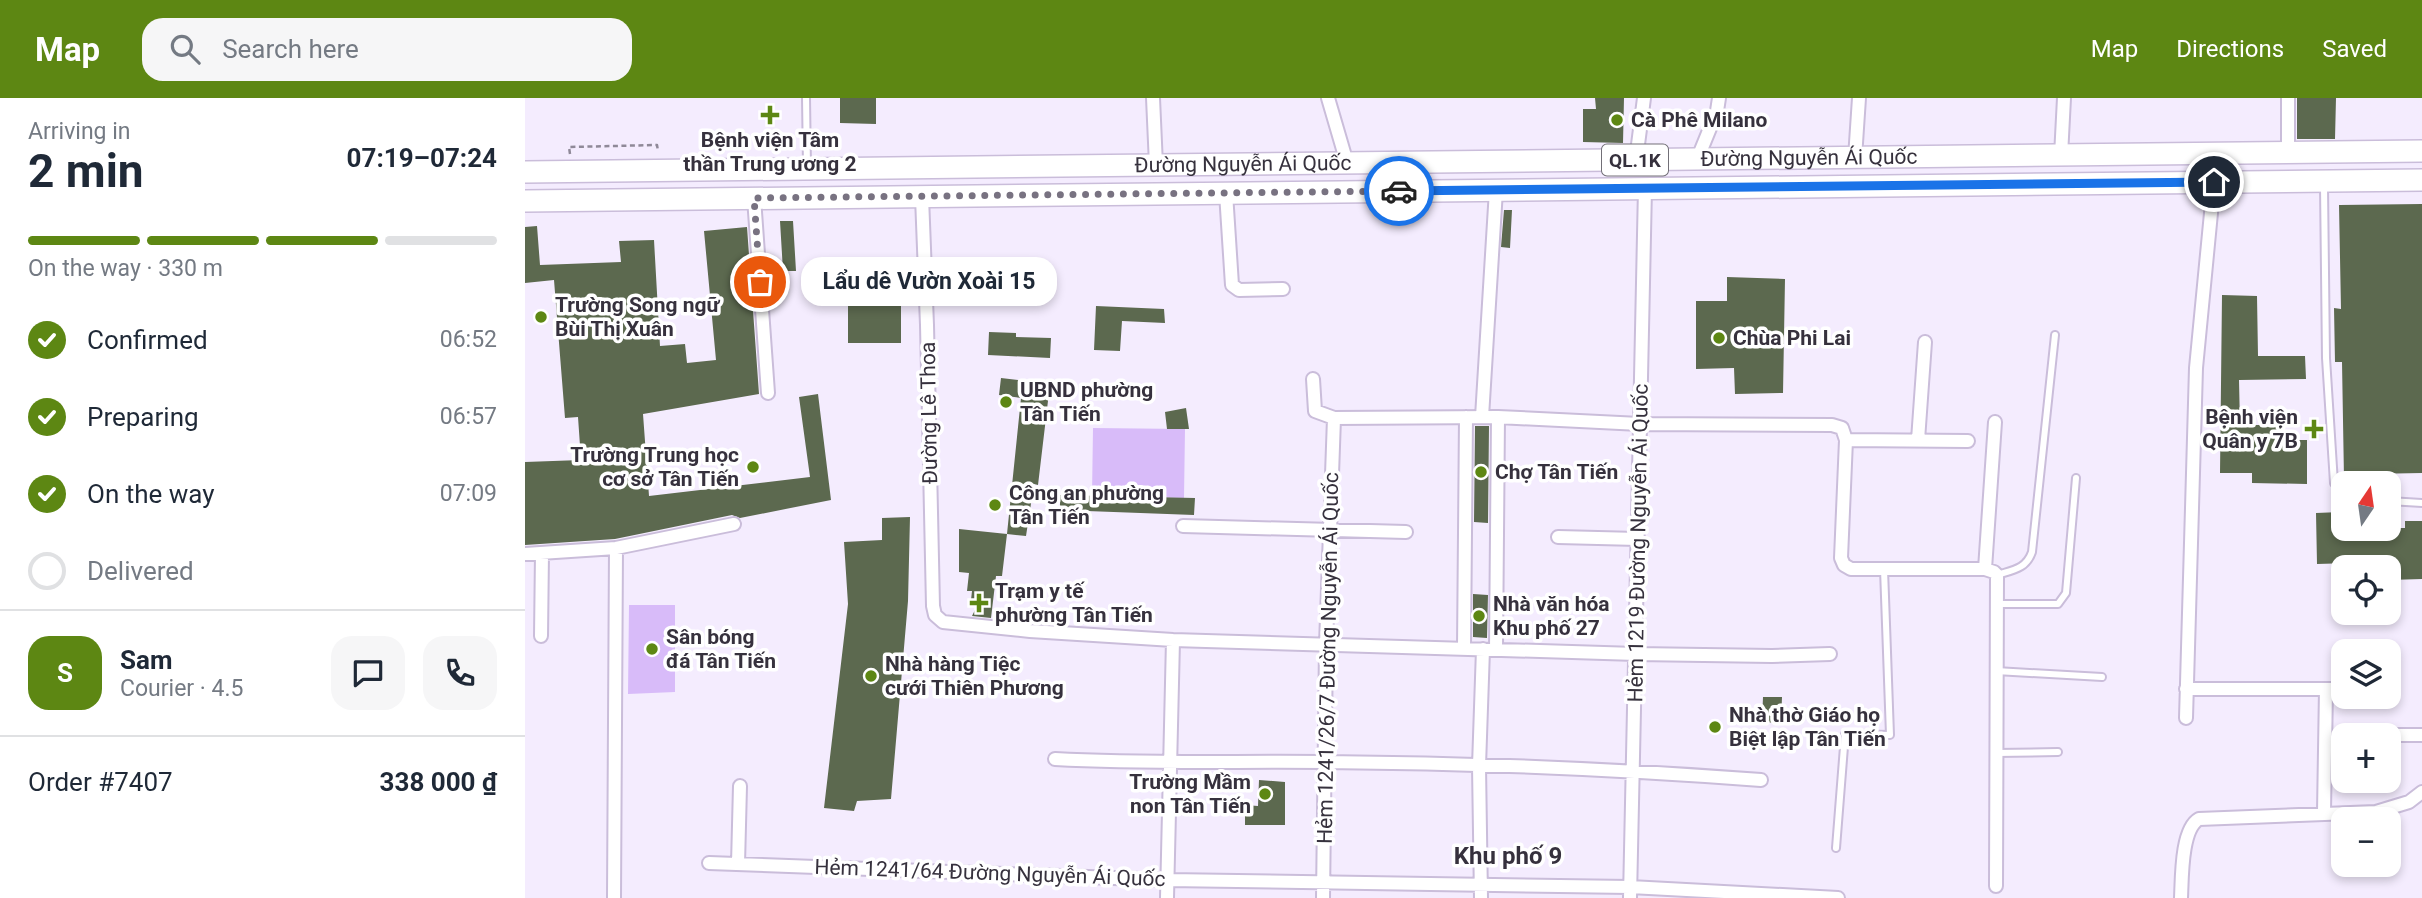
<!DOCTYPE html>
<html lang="en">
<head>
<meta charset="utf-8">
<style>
  body { margin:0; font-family:Roboto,sans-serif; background:#f6f6f7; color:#1f2937; height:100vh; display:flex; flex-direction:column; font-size:26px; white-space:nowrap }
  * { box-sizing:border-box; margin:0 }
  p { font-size:23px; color:#747a83 }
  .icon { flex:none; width:38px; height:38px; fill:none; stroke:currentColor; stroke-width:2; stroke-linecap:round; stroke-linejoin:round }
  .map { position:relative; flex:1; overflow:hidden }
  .sheet { display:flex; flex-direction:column; background:#fff; width:525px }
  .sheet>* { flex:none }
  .needle { width:46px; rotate:13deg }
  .buttons { position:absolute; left:1806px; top:373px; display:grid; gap:14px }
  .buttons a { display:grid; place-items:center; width:70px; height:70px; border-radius:14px; background:#fff; box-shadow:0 4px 10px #0003; font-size:35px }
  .pin { position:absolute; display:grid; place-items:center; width:60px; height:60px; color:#fff; margin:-30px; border:4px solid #fff; border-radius:50%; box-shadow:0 2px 7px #0007 }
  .courier { position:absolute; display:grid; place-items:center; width:70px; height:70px; margin:-35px; border:5px solid #1a73e8; border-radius:50%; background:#fff; color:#222; box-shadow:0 2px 9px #0007 }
  .bubble { position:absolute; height:49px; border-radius:21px; background:#fff; box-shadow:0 4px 10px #0003; font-size:23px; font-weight:700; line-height:49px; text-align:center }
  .headline em { font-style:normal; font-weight:700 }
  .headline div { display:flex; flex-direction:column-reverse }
  .headline { display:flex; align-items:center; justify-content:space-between; height:119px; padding:0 28px }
  h1 { font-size:46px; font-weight:700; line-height:52px }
  .bar { display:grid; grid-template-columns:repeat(4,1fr); gap:10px 7px; align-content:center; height:84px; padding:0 28px }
  .bar i { height:9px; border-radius:5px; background:#e0e1e3 }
  .bar .current { background:#5d8713 }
  .bar p { grid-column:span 4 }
  .line { display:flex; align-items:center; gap:18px; padding:0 28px; border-top:2px solid #e0e1e3 }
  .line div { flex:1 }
  .round { display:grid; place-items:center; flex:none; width:74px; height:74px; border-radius:21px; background:#f6f6f7 }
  ol { padding:0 28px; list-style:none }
  li { display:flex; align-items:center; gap:21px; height:77px }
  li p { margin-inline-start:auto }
  li .icon { padding:7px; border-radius:50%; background:#5d8713; color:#fff; stroke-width:4 }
  li:last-child { color:#747a83 }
  li i { width:38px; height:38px; border:4px solid #e0e1e3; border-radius:50% }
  header { display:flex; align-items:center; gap:42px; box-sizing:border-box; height:98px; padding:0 35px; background:#5d8713; color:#fff }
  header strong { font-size:33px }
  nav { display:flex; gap:38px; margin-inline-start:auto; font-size:24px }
  .search { width:490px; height:63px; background:#f6f6f7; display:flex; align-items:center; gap:18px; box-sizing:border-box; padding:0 24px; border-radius:21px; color:#747a83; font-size:26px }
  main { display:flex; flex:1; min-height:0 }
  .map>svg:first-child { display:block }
  .green { fill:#d8bbf9 }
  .building { fill:#5c694f }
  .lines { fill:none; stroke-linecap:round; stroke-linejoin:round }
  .lane-casing { stroke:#cabdda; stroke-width:10 }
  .street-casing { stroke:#cabdda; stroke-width:16 }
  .primary-casing { stroke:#cabdda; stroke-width:24 }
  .path { stroke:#8f8998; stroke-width:2.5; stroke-dasharray:5 3.5; stroke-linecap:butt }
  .lane { stroke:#fff; stroke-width:6 }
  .street { stroke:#fff; stroke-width:12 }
  .primary { stroke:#fff; stroke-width:21 }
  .done { stroke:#787281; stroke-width:7; stroke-dasharray:0 12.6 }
  .route { stroke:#1a73e8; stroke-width:9 }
  .poi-dot { fill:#5d8713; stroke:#fff; stroke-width:2.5 }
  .labels { text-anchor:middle; stroke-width:7; stroke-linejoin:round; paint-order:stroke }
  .shield { fill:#fff; stroke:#726f77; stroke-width:2 }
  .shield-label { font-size:19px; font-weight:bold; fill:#36313d }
  .poi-label { font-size:21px; font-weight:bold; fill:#36313d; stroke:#fff; text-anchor:start }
  .street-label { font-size:21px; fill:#36313d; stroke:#fff }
  .quarter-label { font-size:24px; font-weight:bold; fill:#36313d; stroke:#fff }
</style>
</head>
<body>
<header>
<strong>Map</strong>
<div class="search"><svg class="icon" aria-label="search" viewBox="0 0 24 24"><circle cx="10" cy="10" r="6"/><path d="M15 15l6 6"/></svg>Search here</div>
<nav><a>Map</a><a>Directions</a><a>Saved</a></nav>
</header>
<main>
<section class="sheet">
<div class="headline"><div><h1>2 min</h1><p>Arriving in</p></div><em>07:19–07:24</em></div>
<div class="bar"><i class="current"></i><i class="current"></i><i class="current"></i><i></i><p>On the way · 330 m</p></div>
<ol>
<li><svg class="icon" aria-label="check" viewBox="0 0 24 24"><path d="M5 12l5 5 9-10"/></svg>Confirmed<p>06:52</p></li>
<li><svg class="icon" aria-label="check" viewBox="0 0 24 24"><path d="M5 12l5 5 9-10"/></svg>Preparing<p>06:57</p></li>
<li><svg class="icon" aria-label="check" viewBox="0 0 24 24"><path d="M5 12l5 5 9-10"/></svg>On the way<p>07:09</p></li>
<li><i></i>Delivered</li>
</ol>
<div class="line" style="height:126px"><b class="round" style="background:#5d8713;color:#fff">S</b><div><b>Sam</b><p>Courier · 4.5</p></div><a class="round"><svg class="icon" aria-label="chat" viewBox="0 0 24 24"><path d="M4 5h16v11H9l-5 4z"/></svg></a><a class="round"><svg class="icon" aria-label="phone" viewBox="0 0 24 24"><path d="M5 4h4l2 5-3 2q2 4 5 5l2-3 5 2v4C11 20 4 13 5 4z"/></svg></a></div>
<div class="line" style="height:91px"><div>Order #7407</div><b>338 000 ₫</b></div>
</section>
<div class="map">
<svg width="1897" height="800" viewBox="0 0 1897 800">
  <rect width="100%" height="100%" fill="#f4ecfe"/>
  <path class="green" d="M568,330L660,331L659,400L567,398Z
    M104,507H150V594L103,596Z"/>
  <path class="building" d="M315,0H351V26L315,25Z
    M1070,0H1099L1098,45L1058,44V11H1071Z
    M1772,0H1811L1810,41H1772Z
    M1897,106V375L1844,376V380L1819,381L1817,264H1810L1809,210L1816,211L1814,107Z
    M979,112H987L985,150L976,149Z
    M255,123H268L271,173H258Z
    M12,128L15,167L96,164L94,143L129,142L135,248L160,246L162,265L191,262L179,133L222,129L234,296L118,316L124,398L285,379L274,299L293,296L306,402L215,420L207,417L90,441L0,447V364L56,362L53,319L40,320L29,182L0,185V129Z
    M1202,179L1260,181L1258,295L1210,296L1209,270L1171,271V203H1202Z
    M1697,197L1732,198L1733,258H1780L1781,281L1714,282L1715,327H1756V342H1782V386L1727,385V375H1695Z
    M323,203H376V245H323Z
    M571,208L639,211L640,225L597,223L595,253L569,252Z
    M464,234L491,235V239L526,240L525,260L463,257Z
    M476,280L525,286L513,387L509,386L501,438L482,436L477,478H471L466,520L447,518L455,502H446L447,493H442L444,475L434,474V431L482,436L496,300L474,297Z
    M661,310L664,331H642L640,314Z
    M950,328H964L963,425L949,424Z
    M535,397L670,400L669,417L535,412Z
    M1816,414L1817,430H1880V423H1897V481L1864,482V469H1826V465L1792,466L1791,415Z
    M385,419L383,503L366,701L332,703L329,713L299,710L323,506L319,444L357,442V420Z
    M948,496L963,497L962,540L948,539Z
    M1238,599H1257L1256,625L1237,624Z
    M734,682L760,684V727H720V707L733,708Z"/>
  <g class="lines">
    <defs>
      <path id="lane" d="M281,0L282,68
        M1799,88L1801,260L1809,385L1818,397
        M1864,403L1897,405
        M1472,477C1488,472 1501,471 1507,454L1530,237
        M1472,506H1533L1541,495L1551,380
        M1471,573L1577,579
        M1471,655L1533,654
        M1311,750L1320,636L1365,637L1359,471"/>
      <path id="street" d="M628,0L631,67
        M803,0L822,65
        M1763,0V55
        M1536,58L1539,0
        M1330,60L1334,0
        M1111,62L1119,0
        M1172,62L1192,13L1194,0
        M701,95L707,187L714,192L758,191
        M397,99L402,227L408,508L410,517L418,524L505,533L648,542L1111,556L1247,558L1305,556
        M229,100L243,295
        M788,281L790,313L809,320L973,319L1115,326L1307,327L1317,330L1321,342L1316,460L1319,467L1326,471H1460L1469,474L1472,477L1471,788
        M957,319L971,92
        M1321,342L1443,343
        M1393,342L1400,244
        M658,428L881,434
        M1033,439L1113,441
        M0,456L91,450L209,426
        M1460,471L1470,324
        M16,538L17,455
        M939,550L941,319
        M971,552L973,319
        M1661,591H1810
        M1661,620L1671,270L1689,84
        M1821,637H1848
        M1864,637H1897
        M530,661C620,666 710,663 801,664C946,665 1091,671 1236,682
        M1799,714L1801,591
        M184,765L643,782L1105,789L1313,800
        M213,766L215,688
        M89,800L91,450
        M642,800L648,542
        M798,800L801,547L809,320
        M956,800L954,668L958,551
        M1105,800L1120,90
        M1656,800C1657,780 1656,731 1674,721L1851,714L1884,704L1897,694"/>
      <g id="primary">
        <path id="s1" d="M0,74L1897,53"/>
        <path d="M0,103L1897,82"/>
      </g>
    </defs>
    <use href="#lane" class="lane-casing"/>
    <use href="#street" class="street-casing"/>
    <use href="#primary" class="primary-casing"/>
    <path class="path" d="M45,56L44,49L132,47L133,53"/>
    <use href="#lane" class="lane"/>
    <use href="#street" class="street"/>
    <use href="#primary" class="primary"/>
  </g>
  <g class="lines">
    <path class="done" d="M235,184L229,100L874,93"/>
    <path class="route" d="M874,93L1689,84"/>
  </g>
  <g class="poi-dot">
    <path d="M241.5 6.5h7v7h7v7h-7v7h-7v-7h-7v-7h7z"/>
    <circle cx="1092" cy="22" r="7"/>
    <circle cx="16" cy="219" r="7"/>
    <circle cx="1194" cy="240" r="7"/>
    <circle cx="481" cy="304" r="7"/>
    <path d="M1785.5 320.5h7v7h7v7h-7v7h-7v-7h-7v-7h7z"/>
    <circle cx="228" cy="369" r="7"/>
    <circle cx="956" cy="374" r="7"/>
    <circle cx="470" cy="407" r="7"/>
    <path d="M450.5 494.5h7v7h7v7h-7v7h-7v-7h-7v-7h7z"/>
    <circle cx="954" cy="518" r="7"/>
    <circle cx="127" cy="551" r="7"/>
    <circle cx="346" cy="578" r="7"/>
    <circle cx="1190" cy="629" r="7"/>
    <circle cx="740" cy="696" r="7"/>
  </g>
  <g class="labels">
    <rect class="shield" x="1077" y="46.5" width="66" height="31" rx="5"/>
    <g class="shield-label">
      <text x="1110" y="69">QL.1K</text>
    </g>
    <g class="poi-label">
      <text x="1106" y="29">Cà Phê Milano</text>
      <text x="245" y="49" text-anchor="middle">Bệnh viện Tâm<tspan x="245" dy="24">thần Trung ương 2</tspan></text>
      <text x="30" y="214">Trường Song ngữ<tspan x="30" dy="24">Bùi Thị Xuân</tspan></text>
      <text x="1208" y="247">Chùa Phi Lai</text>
      <text x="495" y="299">UBND phường<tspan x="495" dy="24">Tân Tiến</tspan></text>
      <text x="1773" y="326" text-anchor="end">Bệnh viện<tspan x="1773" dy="24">Quân y 7B</tspan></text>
      <text x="214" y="364" text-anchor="end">Trường Trung học<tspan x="214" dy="24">cơ sở Tân Tiến</tspan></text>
      <text x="970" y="381">Chợ Tân Tiến</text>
      <text x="484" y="402">Công an phường<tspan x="484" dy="24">Tân Tiến</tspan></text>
      <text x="470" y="500">Trạm y tế<tspan x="470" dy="24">phường Tân Tiến</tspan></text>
      <text x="968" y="513">Nhà văn hóa<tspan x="968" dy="24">Khu phố 27</tspan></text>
      <text x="141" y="546">Sân bóng<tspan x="141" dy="24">đá Tân Tiến</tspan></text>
      <text x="360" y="573">Nhà hàng Tiệc<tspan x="360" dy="24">cưới Thiên Phương</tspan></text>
      <text x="1204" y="624">Nhà thờ Giáo họ<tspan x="1204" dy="24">Biệt lập Tân Tiến</tspan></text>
      <text x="726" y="691" text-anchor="end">Trường Mầm<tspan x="726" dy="24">non Tân Tiến</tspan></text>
    </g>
    <g class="street-label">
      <text dy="7" stroke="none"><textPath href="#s1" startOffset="1284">Đường Nguyễn Ái Quốc</textPath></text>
      <text dy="7" stroke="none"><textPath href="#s1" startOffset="718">Đường Nguyễn Ái Quốc</textPath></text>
      <text transform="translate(404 315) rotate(-91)" y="7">Đường Lê Thoa</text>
      <text transform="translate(1113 445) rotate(-89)" y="7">Hẻm 1219 Đường Nguyễn Ái Quốc</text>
      <text transform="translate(803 560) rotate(-89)" y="7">Hẻm 1241/26/7 Đường Nguyễn Ái Quốc</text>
      <text transform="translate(465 775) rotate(2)" y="7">Hẻm 1241/64 Đường Nguyễn Ái Quốc</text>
    </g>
    <g class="quarter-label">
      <text x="983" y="766">Khu phố 9</text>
    </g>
  </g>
</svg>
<div class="buttons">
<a><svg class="needle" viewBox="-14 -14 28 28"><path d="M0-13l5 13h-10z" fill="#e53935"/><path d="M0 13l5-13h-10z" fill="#747a83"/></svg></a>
<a><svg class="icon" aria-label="locate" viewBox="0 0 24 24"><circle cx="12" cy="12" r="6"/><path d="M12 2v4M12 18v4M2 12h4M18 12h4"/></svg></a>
<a><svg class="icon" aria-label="layers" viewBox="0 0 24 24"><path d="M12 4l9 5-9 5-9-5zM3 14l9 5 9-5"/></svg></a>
<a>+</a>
<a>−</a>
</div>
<div class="pin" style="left:235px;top:184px;background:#ea580c"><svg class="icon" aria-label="bag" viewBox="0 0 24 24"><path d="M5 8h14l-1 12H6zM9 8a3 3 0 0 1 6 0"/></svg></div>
<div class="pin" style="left:1689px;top:84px;background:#1f2937"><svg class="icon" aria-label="home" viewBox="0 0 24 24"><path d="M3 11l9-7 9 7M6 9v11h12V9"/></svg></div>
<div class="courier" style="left:874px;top:93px"><svg class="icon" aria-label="car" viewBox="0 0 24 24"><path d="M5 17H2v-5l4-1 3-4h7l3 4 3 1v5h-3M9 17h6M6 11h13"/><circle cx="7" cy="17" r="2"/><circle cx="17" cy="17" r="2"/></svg></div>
<div class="bubble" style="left:276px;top:159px;width:256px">Lẩu dê Vườn Xoài 15</div>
</div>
</main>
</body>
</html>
